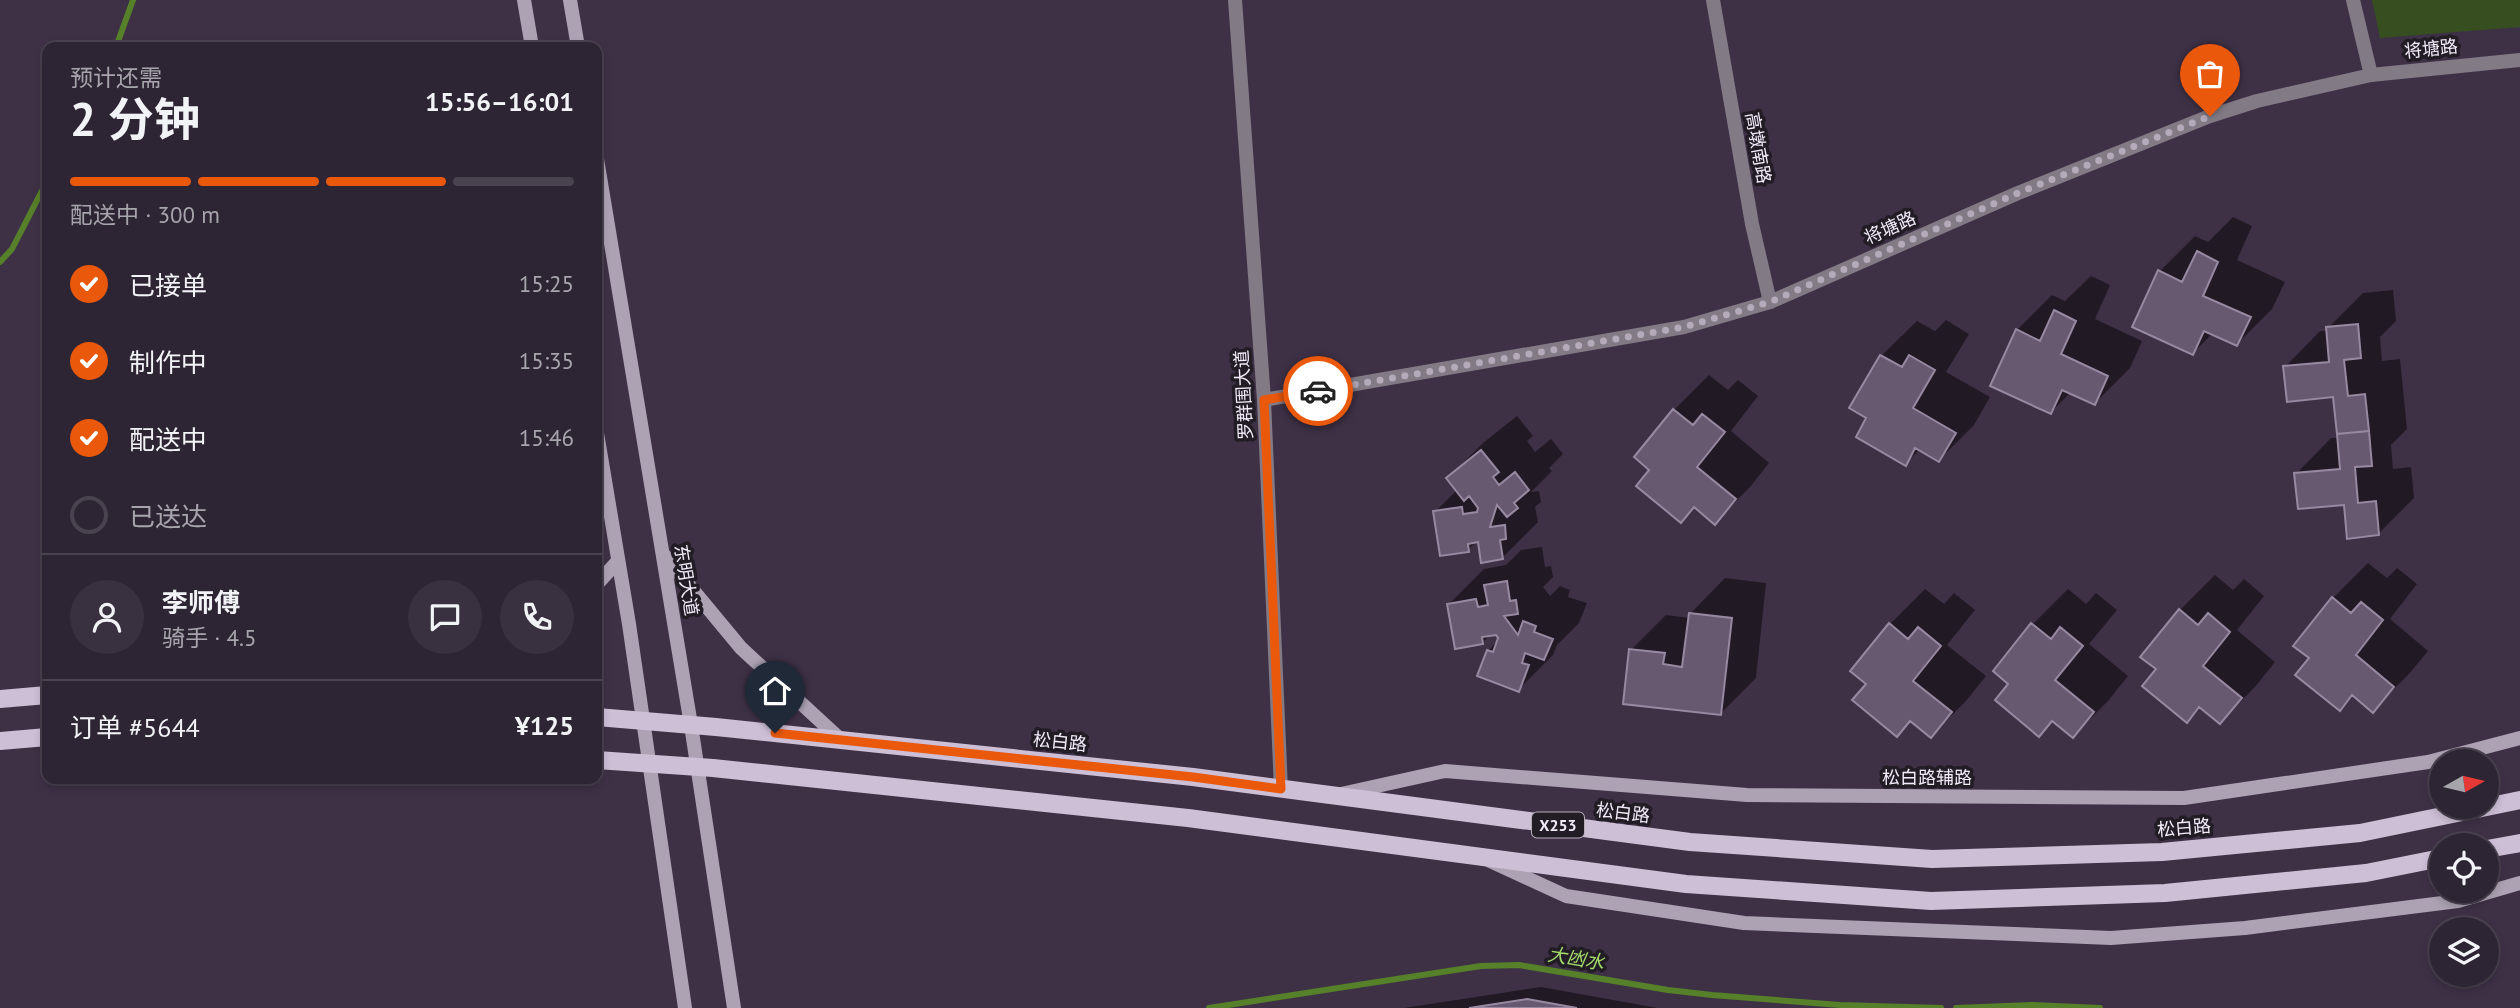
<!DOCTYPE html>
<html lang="zh">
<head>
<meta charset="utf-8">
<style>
  body { margin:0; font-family:"PT Sans","Noto Sans SC",sans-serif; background:#3a3140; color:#f1f3f6; height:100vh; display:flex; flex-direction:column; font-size:26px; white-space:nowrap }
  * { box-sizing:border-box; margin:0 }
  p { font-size:23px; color:#a7a5ac }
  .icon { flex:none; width:38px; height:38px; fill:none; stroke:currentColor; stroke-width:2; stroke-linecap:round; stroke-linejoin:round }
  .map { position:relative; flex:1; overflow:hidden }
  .details { position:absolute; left:42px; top:42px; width:560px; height:742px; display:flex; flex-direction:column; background:#2e2534; border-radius:14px; box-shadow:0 4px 10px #0003,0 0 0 2px #49424f }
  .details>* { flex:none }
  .needle { width:46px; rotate:82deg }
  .buttons { position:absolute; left:2429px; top:749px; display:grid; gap:14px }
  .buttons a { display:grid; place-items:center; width:70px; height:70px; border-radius:50%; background:#2e2534; box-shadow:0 4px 10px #0003,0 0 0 2px #49424f; font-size:35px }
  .pin { position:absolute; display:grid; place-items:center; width:60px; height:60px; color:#fff; margin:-72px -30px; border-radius:50% 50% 50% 0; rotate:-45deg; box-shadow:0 0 7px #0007 }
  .pin .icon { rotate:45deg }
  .courier { position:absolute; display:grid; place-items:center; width:70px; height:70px; margin:-35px; border:5px solid #ea580c; border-radius:50%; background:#fff; color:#222; box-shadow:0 2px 9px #0007 }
  .summary em { font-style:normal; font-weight:700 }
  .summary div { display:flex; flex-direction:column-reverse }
  .summary { display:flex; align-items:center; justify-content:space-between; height:119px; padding:0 28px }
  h1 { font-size:46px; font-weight:700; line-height:52px }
  .bar { display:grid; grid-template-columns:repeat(4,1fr); gap:10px 7px; align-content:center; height:84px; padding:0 28px }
  .bar i { height:9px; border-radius:5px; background:#49424f }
  .bar .active { background:#ea580c }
  .bar p { grid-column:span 4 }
  .line { display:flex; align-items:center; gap:18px; padding:0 28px; border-top:2px solid #49424f }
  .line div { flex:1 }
  .round { display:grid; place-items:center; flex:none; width:74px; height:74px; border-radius:37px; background:#3a3140 }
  ol { padding:0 28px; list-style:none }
  li { display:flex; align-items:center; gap:21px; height:77px }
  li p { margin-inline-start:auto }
  li .icon { padding:7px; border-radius:50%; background:#ea580c; color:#fff; stroke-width:4 }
  li:last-child { color:#a7a5ac }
  li i { width:38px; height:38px; border:4px solid #49424f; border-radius:50% }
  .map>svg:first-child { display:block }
  .green { fill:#364e20 }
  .shadow { fill:#0007 }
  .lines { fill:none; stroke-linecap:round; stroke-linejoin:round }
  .stream { stroke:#568029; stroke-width:6 }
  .building { fill:#675970; stroke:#9889a2; stroke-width:2 }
  .minor { stroke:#827b86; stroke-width:14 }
  .tertiary { stroke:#827b86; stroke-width:14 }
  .secondary { stroke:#aca2b3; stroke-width:14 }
  .primary { stroke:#cdbfd6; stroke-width:18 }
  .done { stroke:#b4aaba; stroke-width:7; stroke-dasharray:0 12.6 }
  .route { stroke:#ea580c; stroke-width:9 }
  .labels { text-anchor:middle; stroke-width:7; stroke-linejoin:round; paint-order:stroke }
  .shield { fill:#221c25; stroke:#b4adb9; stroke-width:2 }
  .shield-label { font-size:16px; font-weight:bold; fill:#f3ebf9 }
  .street-label { font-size:18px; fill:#f3ebf9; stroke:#221c25 }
  .water-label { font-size:19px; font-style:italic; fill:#a2db6b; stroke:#221c25 }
</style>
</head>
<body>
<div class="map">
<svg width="2520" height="1008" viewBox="0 0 2520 1008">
  <rect width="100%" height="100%" fill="#3e3146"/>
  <path class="green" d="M2372,0H2520V27L2380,38Z"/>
  <path class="shadow" d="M2233,217L2252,226L2237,260L2285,282L2272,309L2237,344L2213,333L2193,353L2160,271L2195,236L2208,242Z
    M2091,276L2110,285L2095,319L2142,341L2130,368L2095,403L2071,392L2051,412L2017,330L2052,295L2065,301Z
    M2393,290L2396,321L2380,337L2382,361L2400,359L2407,429L2391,445L2393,469L2411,467L2414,498L2378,534L2345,503L2296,474L2331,438H2339L2335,395L2285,367L2320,331H2328V328L2363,293Z
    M1946,320L1969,334L1946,372L1990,397L1974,425L1939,460L1920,449L1905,464L1869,417L1852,407L1881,356L1917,321L1935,331Z
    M1709,375L1728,390L1738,380L1758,396L1731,431L1769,463L1750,487L1715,522L1695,506L1681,521L1652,470L1674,410Z
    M1517,416L1533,436L1527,441L1535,452L1551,439L1563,454L1549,468L1552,471L1531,492L1539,491L1541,502L1535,507L1538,522L1503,557L1479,539L1468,550L1435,512L1457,490L1448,478L1483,443Z
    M1542,547L1545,567L1551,566L1553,577L1543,587L1550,596L1560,586L1570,590L1568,597L1587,603L1579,623L1557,645L1553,655L1518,690L1488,651L1500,638L1497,633L1491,634L1482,643L1449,604L1484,569L1506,565L1521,550Z
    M2368,563L2387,578L2397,568L2417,584L2390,619L2428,651L2408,675L2373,710L2354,694L2340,709L2311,658L2333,598Z
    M2215,575L2233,590L2244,579L2264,596L2237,630L2275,662L2255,687L2220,722L2201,706L2187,720L2158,669L2180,610Z
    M1725,578L1766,583L1756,678L1720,714L1631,650L1666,615L1690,618V614Z
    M1925,589L1944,604L1954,593L1975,610L1947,645L1986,676L1966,701L1931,736L1911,720L1897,734L1868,683L1890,624Z
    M2068,589L2086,604L2096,593L2117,610L2089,644L2128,676L2108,701L2073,736L2054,720L2039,734L2010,683L1995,671L2033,624Z
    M1541,987L1658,1008H1404Z"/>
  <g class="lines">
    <path class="stream" d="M116,47L133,0
      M0,262L12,249L47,181
      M1209,1008L1481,966L1519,965L1668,990L1712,995L1840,1005L1941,1008
      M1956,1008L2032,1005L2100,1008"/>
  </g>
  <path class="building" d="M2197,251L2218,262L2203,296L2251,317L2237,346L2204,331L2193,355L2132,327L2158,270L2182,282Z
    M2054,310L2076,321L2061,354L2108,376L2095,405L2062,390L2051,414L1990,386L2016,329L2040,341Z
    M2358,324L2361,358L2344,360L2348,396L2365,394L2369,431L2337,434L2333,397L2287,402L2283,366L2329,362L2326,327Z
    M1880,355L1902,367L1909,355L1935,370L1913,408L1956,433L1939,462L1915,448L1906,466L1856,437L1866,418L1849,408Z
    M1673,409L1693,425L1702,414L1725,432L1697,467L1736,499L1715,525L1694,507L1681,523L1636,486L1649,470L1634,457Z
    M2369,431L2372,466L2355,467L2358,503L2376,501L2379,535L2347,539L2344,505L2298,509L2294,473L2340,469L2337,434Z
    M1481,450L1499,472L1493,477L1499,485L1515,472L1529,490L1514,503L1518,508L1507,517L1497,505L1490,527L1505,525L1506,539L1500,540L1503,559L1481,563L1478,542L1468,544L1469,552L1440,556L1433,511L1462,507L1463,514L1477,512L1478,508L1469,496L1464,501L1446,478Z
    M1507,581L1510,601L1516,600L1518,614L1504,616L1518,635L1523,621L1536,626L1534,632L1553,639L1544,660L1525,653L1522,663L1529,665L1519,692L1477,676L1487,650L1493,652L1498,638L1496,635L1482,637L1483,644L1455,649L1447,604L1476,599L1478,607L1488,605L1484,585Z
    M2332,597L2351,613L2361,602L2383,620L2356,655L2394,687L2373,713L2352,695L2340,711L2295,675L2309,658L2293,646Z
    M2179,609L2198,625L2208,613L2230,632L2203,666L2242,698L2220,724L2199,707L2187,723L2142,686L2156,669L2140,657Z
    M1689,613L1732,618L1721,715L1623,704L1629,649L1665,653L1663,664L1682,667Z
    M1889,623L1908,639L1918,627L1941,646L1913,681L1952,712L1931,738L1910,721L1897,737L1852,700L1866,684L1850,671Z
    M2031,623L2051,639L2060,627L2083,646L2055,680L2094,712L2073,738L2052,721L2039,737L1995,700L2008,684L1993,671Z
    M1527,999L1577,1008H1469Z"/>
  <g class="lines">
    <path class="minor" d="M1713,0L1752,224L1770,302
      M2353,0L2371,75"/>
    <path class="tertiary" d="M1235,0L1264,400L1281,789
      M1264,400L1684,327L1770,302L2018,193L2210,116L2257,101L2371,75L2520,60"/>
    <path class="secondary" d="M524,0L532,47
      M570,0L578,47
      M597,159L691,725L734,1008
      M597,433L629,624L685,1008
      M663,554L741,648L841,740
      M597,584L618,561
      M1341,794L1445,771L1747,795L2184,798L2428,762L2520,738
      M1490,861L1566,896L1744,923L2111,938L2245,928L2458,901L2520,883"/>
    <path class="primary" d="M0,699L47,695
      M597,717L716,727L1193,777L1690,842L1932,859L2162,852L2360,833L2520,800
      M0,741L47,737
      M597,760L713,768L1188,818L1686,884L1931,901L2165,893L2366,873L2441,858
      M2487,849L2520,843"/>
  </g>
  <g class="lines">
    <path class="done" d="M1318,391L1684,327L1770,302L2018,193L2210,116"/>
    <path class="route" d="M775,733L1193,777L1281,789L1264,400L1318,391"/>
  </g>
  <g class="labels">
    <rect class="shield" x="1532" y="812.5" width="52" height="25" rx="5"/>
    <g class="shield-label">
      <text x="1558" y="831">X253</text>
    </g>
    <g class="street-label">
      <text transform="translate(2431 49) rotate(-6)" y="6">将塘路</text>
      <text transform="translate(1758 148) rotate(80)" y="6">高墩南路</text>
      <text transform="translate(1890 228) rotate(-24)" y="6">将塘路</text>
      <text transform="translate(1244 395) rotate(-93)" y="6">罗群围大道</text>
      <text transform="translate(686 580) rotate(81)" y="6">东明大道</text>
      <text transform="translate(1060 742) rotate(6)" y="6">松白路</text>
      <text x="1927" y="784">松白路辅路</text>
      <text transform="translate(1623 813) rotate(7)" y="6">松白路</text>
      <text transform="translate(2184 828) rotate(-5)" y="6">松白路</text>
    </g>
    <g class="water-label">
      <text transform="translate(1576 958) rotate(9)" y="7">大凼水</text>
    </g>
  </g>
</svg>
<div class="buttons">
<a><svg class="needle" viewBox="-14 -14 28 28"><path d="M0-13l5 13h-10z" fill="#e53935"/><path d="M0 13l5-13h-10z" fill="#a7a5ac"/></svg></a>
<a><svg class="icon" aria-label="locate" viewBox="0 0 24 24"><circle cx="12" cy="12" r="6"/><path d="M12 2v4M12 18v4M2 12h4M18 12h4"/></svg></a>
<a><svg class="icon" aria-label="layers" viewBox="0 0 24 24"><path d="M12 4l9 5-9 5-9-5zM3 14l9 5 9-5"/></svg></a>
</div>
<div class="pin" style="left:2210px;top:116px;background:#ea580c"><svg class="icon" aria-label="bag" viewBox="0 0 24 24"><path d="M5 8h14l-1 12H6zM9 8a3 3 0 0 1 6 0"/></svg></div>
<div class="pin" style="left:775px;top:733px;background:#1f2937"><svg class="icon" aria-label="home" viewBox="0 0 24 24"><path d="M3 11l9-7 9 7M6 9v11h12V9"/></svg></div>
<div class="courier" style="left:1318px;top:391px"><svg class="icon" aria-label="car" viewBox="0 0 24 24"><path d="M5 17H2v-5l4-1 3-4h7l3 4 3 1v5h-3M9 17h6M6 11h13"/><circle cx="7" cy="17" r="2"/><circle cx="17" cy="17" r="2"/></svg></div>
<section class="details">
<div class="summary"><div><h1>2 分钟</h1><p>预计还需</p></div><em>15:56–16:01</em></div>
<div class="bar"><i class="active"></i><i class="active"></i><i class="active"></i><i></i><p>配送中 · 300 m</p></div>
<ol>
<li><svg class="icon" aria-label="check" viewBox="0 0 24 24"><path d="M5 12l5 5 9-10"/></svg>已接单<p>15:25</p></li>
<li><svg class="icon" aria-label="check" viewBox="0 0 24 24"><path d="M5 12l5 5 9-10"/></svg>制作中<p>15:35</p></li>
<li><svg class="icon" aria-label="check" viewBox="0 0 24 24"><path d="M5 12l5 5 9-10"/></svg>配送中<p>15:46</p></li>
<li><i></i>已送达</li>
</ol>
<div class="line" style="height:126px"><a class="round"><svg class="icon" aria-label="person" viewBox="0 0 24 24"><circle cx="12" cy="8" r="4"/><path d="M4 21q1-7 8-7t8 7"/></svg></a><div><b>李师傅</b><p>骑手 · 4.5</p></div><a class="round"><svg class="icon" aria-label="chat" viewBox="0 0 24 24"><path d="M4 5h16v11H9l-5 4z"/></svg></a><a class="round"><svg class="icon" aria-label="phone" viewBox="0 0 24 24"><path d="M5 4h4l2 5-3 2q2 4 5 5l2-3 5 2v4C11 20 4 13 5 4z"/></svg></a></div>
<div class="line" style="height:91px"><div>订单 #5644</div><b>¥125</b></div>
</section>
</div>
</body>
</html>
